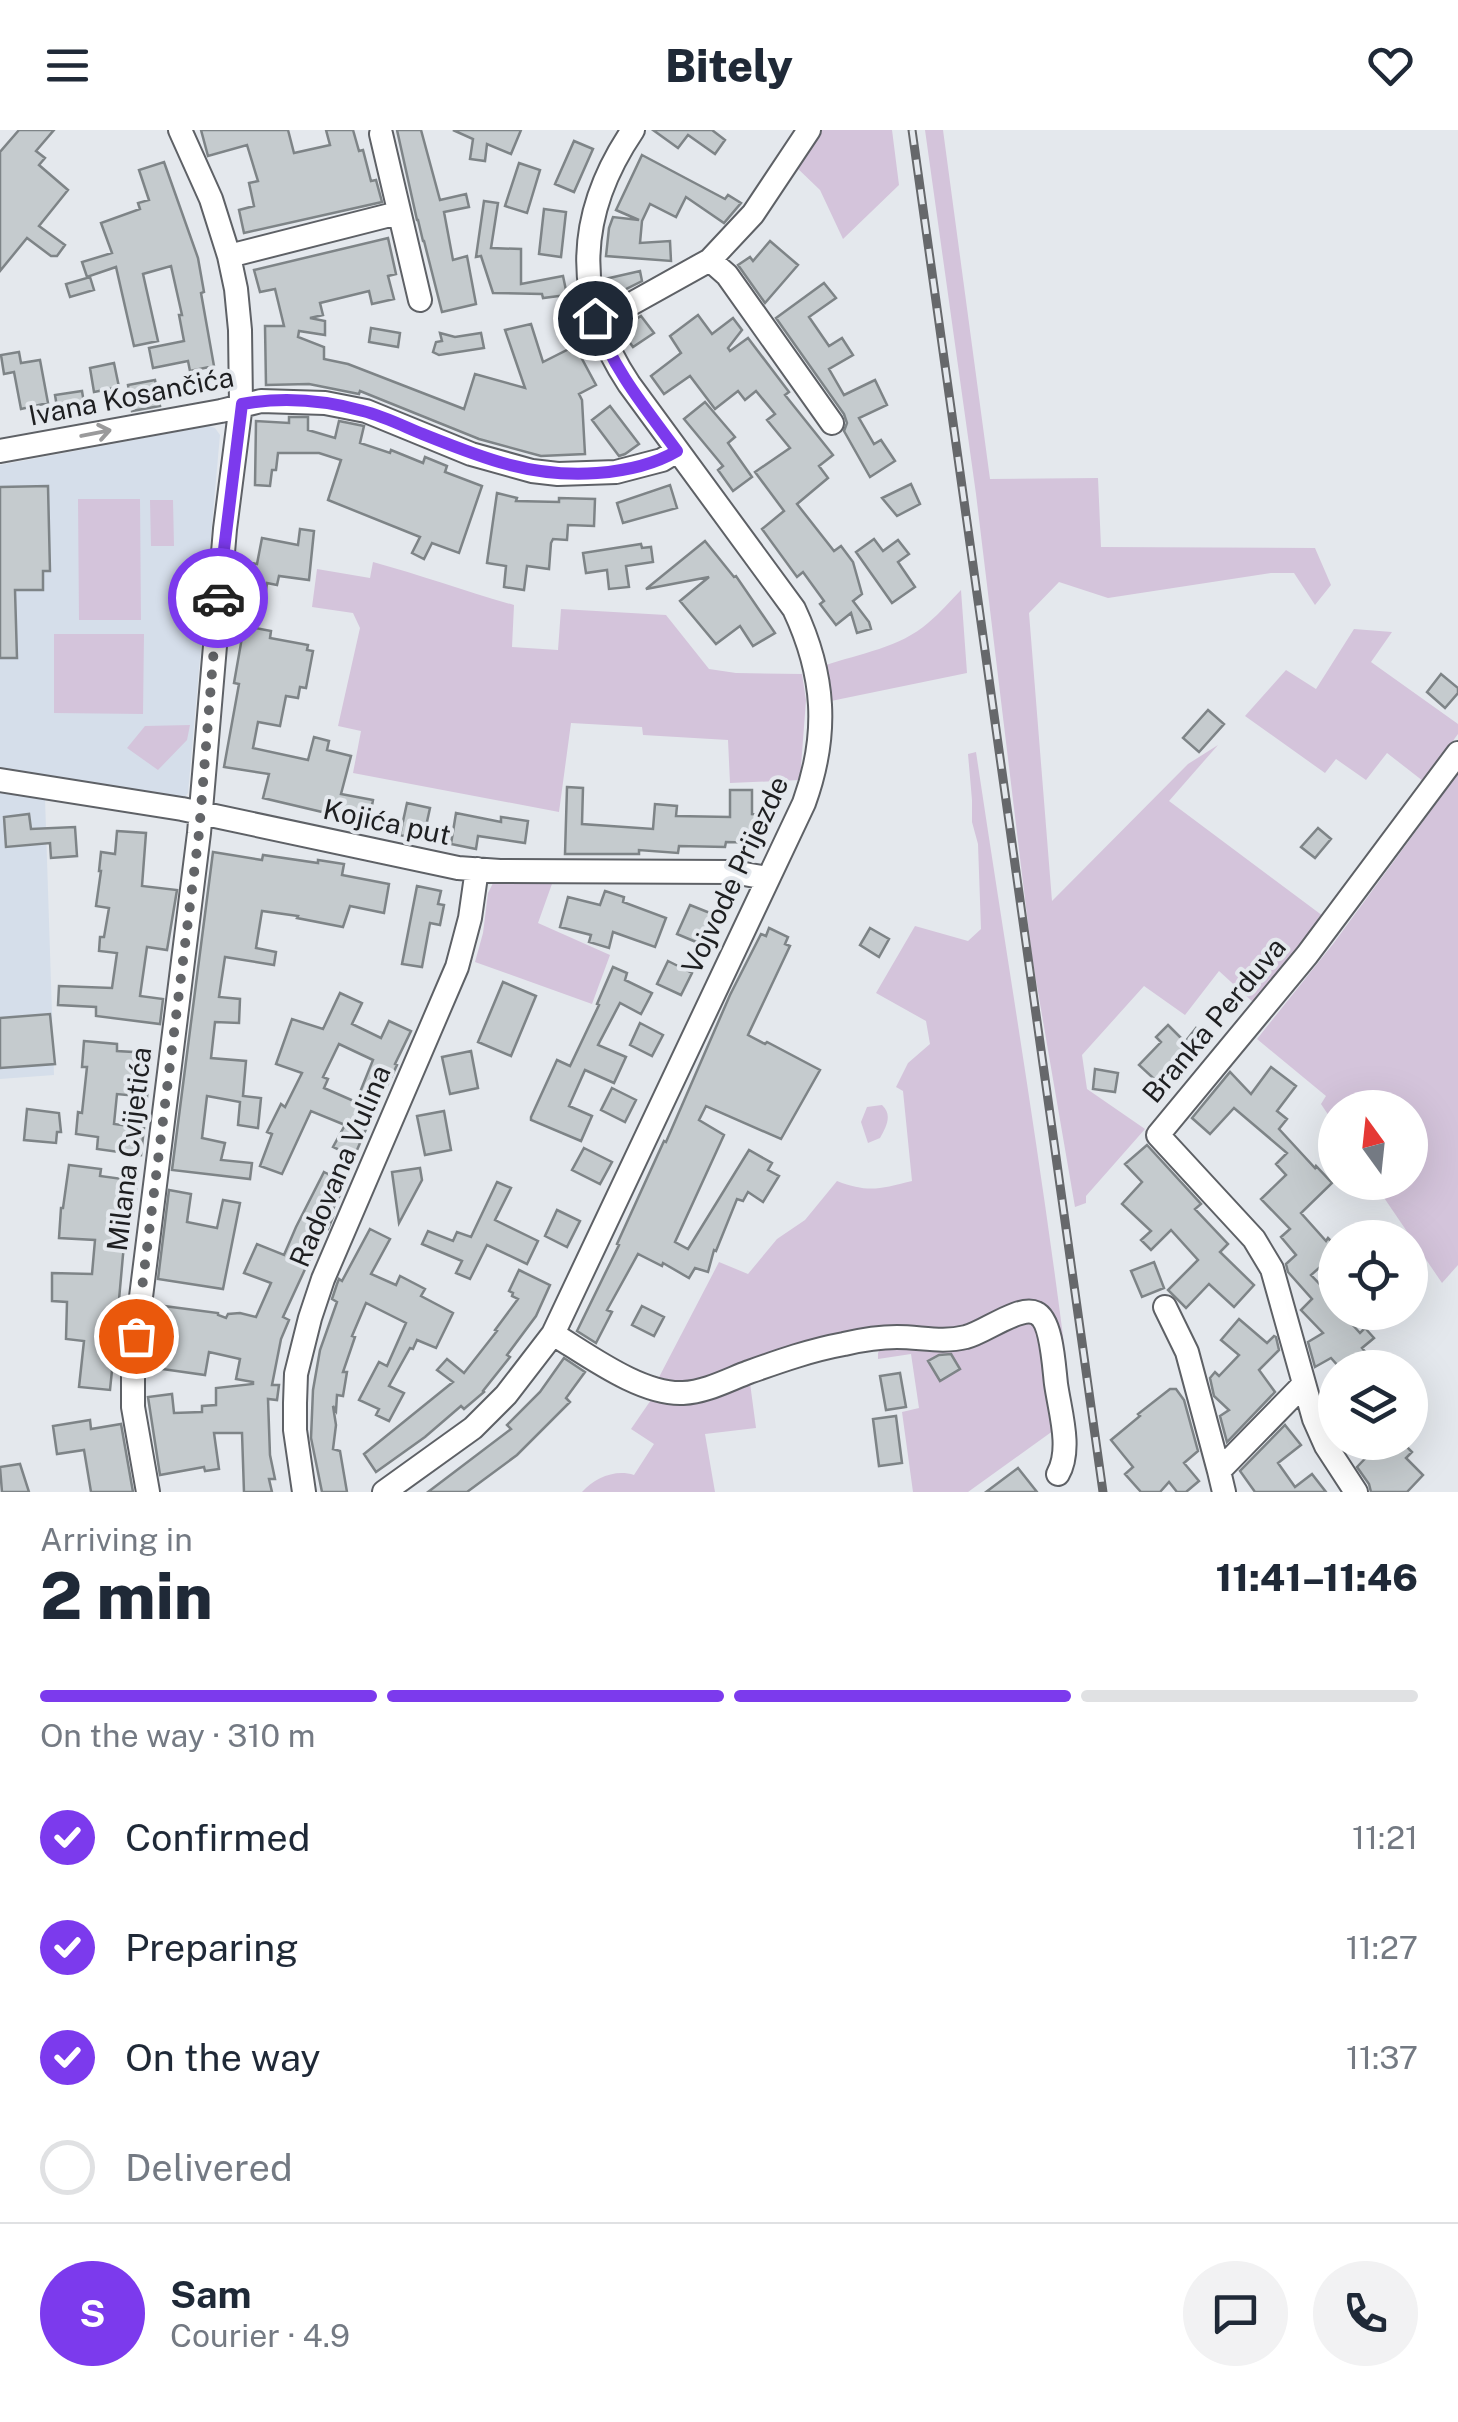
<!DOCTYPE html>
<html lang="en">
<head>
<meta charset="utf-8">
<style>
  body { margin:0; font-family:"Public Sans",sans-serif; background:#f2f2f3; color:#1f2937; height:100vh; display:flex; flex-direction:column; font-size:38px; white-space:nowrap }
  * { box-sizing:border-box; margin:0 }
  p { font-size:32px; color:#747a83 }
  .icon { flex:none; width:55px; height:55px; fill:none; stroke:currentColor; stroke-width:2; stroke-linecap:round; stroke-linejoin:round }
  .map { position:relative; height:1362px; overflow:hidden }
  .panel { display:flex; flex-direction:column; background:#fff; flex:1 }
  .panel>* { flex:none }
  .needle { width:65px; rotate:345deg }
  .controls { position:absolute; left:1318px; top:960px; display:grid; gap:20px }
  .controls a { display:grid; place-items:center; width:110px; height:110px; border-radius:50%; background:#fff; box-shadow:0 10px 40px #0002; font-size:50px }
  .pin { position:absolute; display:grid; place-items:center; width:85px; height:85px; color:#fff; margin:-42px; border:5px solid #fff; border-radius:50%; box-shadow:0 2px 10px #0007 }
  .courier { position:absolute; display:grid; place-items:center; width:100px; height:100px; margin:-50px; border:8px solid #7c3aed; border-radius:50%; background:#fff; color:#222; box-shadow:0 2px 12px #0007 }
  .summary em { font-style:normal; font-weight:800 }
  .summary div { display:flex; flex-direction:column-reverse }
  .summary { display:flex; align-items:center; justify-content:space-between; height:170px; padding:0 40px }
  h1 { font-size:65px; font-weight:800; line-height:75px }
  .bar { display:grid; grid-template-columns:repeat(4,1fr); gap:15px 10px; align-content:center; height:120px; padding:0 40px }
  .bar i { height:12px; border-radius:8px; background:#e0e1e3 }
  .bar .current { background:#7c3aed }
  .bar p { grid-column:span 4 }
  .line { display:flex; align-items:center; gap:25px; padding:0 40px; border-top:2px solid #e0e1e3 }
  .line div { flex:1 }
  .round { display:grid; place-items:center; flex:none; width:105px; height:105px; border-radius:52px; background:#f2f2f3 }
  ol { padding:0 40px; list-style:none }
  li { display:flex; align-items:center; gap:30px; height:110px }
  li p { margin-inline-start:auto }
  li .icon { padding:10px; border-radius:50%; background:#7c3aed; color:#fff; stroke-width:4 }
  li:last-child { color:#747a83 }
  li i { width:55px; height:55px; border:5px solid #e0e1e3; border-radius:50% }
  header { display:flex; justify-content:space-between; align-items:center; height:130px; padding:0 40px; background:#fff; font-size:45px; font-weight:800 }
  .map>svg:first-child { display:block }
  .built { fill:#d5deea }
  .green { fill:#d4c4db }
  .building { fill:#c5cbce; stroke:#7e8487; stroke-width:2.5; fill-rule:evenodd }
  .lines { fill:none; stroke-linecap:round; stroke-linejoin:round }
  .minor-casing { stroke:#5e6166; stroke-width:26 }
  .minor { stroke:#fff; stroke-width:22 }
  .rail-casing { stroke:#66686b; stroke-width:9 }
  .rail { stroke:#e4e8ed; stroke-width:5; stroke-dasharray:15; stroke-linecap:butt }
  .oneway { stroke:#9a9a9b }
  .done { stroke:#636568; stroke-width:10; stroke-dasharray:0 18 }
  .route { stroke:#7c3aed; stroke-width:12 }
  .labels { text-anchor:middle; stroke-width:8; stroke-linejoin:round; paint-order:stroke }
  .street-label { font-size:28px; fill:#1e1f21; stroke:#e4e8ed }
</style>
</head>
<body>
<header><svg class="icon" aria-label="menu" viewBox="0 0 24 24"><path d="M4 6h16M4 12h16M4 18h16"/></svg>Bitely<svg class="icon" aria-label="heart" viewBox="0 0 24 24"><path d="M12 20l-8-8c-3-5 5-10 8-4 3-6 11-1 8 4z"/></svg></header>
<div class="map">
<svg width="1458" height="1362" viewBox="0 0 1458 1362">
  <rect width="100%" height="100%" fill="#e4e8ed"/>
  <path class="built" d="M209,296L215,298L220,305L188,663L184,668L179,670L0,644V335Z
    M0,663L45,668L54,945L0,949Z"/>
  <path class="green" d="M819,0H892L899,55L843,109L820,60L794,35Z
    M925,0H943L990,349L1098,348L1101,417L1315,418L1331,455L1315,475L1294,443H1271L1108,468L1059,452L1029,483L1052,771L1188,634L1218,615L1169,671L1323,786L1254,873L1219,841L1185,885L1144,856L1082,925L1087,959L1145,999L1086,1066V1073L1075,1077L1032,827L976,364Z
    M78,369H140L141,490H79Z
    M173,370L174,416H151L150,370Z
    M373,432C421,445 467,462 514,475L512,517L558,520L561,479L666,485L709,539L736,543L802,544L806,570L800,650L730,653L728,610L643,605L642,597L571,593L559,682L353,643L361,601L338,596L360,498L353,483L312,477L317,439L370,448Z
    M961,460L967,543L831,571L826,535C859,524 901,517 928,493C940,483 950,471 961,460Z
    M1354,499L1392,502L1371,532L1458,594V604L1423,651L1387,623L1366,650L1336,629L1325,643L1245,586L1286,540L1316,559Z
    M54,504H144L143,584L54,583Z
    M190,595L187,610L158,640L127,618L145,596Z
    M976,622C1009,843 1047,1065 1073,1287L1051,1189L977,1200L696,1252L656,1253L719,1132L748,1144L777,1109L805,1090L837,1051C868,1063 880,1059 912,1051L903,961L896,957L908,933L930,914L926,891L876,863L915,796L968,811L981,799L978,714L972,692V670L968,624Z
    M1458,644V1135L1442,1153L1374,1053L1410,1052V978H1335V995L1321,974L1326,966L1257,909L1333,814Z
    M494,751H553L538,793L610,825L592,874L475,832L483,803L488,763Z
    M882,975C893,985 886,997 880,1008L868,1013L861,992L867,977Z
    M1035,1188L1057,1298L968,1362H913L902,1282L919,1278L911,1224L878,1229V1223L881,1217Z
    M750,1253L756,1298L705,1304L715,1362H582C595,1348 615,1339 634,1345L654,1314L631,1299L653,1267Z"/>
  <path class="building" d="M19,0H54L36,21L45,28L39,35L68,60L39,96L65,115L57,126H51L27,108L0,141V22Z
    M201,0H288L294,23L330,15L326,0H353L359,21L363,20L371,51L376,50L382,72L244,103L239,80L254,76L249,53L258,51L247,15L208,26Z
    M397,0H421L440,70L466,64L469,77L444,82L453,130L467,126L476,174L442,182L424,111H423L418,90H417Z
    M453,0H521L511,24L487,14L485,31L470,29L473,9Z
    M653,0H712L725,10L715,24L688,5L678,18Z
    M574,11L593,19L574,62L555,54Z
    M642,25L725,69L728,65L741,73L724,93L686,67L676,87L650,74L642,91L640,113L670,111L671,131L606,126L609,98L613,87L639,90L616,80Z
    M164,32L198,128L204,162L201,163L214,236L190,241L188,231L153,238L149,218L184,211L179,185H182L171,136L143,144L158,211L134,216L116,137L87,147L82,132L112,123L101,93L140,79L138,73L149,70L139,40Z
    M519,33L540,40L527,83L505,76Z
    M484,71L498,73L491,118L521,119V154L563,146L567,165L543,168L542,164L493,163L481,126L476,127Z
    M544,79L566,82L561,127L539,124Z
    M388,108L396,144L388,146L394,169L372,174L369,161L320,173L323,185L310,188L325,191V205L299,201L298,207L324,217V229L348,234L464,279L475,244L525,258L505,200L531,194L543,232L575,216L596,255L579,264L582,270L585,324L541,326L479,309L360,261L359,264L309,254L266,255L265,196H284L275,159L260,162L254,140Z
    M770,111L798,135L765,173L738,135L750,127L753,131Z
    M640,141L642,151L608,168L605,149Z
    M90,147L94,160L70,167L66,154Z
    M824,153L836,168L809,187L829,216L842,208L853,225L829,239L844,265L875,250L887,275L859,288L874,314L881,310L895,331L870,347L844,301L847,293L844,284L776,188Z
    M698,185L712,204L733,188L742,200L728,218L730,221L748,208L789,262L785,265L833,325L819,336L828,348L797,374L834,421L841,416L853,432L862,464L853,471L869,492L871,499L857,503L851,483L836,495L820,474L824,471L803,442L797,447L762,399L784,381L755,342L790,318L767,290L775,284L756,261L745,270L738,261L715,279L690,246L664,264L651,246L681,223L670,206Z
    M641,186L654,203L633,217L620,199Z
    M371,198L400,203L398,217L369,212Z
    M440,203L455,207L481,203L484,218L439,225L433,222L436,212L442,211Z
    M19,222L21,233L40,230L48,273L21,279L14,242L4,244L1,225Z
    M114,233L119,257L94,262L90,238Z
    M155,250L160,276L132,281L128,255Z
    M82,261L86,285L59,289L55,265Z
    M705,272L735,307L728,313L752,347L733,361L718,340L723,336L684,289Z
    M610,276L639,314L625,324L619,326L592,290Z
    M289,287H308V300L335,308L339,291L364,296L360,313L390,323L391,320L423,333L425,327L447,336L445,342L482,356L459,423L432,413L424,429L412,423L420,407L328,370L341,330L319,323H278L276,340H272L270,356L255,355L256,291L289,293Z
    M911,354L920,374L897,386L882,368Z
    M670,355L677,378L623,393L617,373Z
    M48,356L50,441H43V460H15L17,528H0V357Z
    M497,363L517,368L516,371L559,372V368L595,369L594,396L568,395L567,410L553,409L551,413L549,439L527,436L524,460L504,457L506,436L487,433Z
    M300,399L314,401L309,450L279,446L277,455L267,453L266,461L247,457L251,433L257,434L262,408L298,415Z
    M874,409L883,421L898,410L909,424L898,432L915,457L892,473L856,422Z
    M705,411L734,447L736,446L775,503L753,516L740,496L716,514L680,471L709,447L646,459Z
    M641,414L642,418L651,417L653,432L626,436L629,457L609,459L607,440L586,443L583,423Z
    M244,496L271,501L270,508L308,515L307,520L313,521L306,558L300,557L298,568L286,566L280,596L258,592L253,618L308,630L314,607L329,611L327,620L351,626L341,664L373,670L368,698L338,693L339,686L263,668L269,644L224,637L239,554L234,553Z
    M1441,544L1458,558V563L1445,578L1427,562Z
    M1208,580L1224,594L1199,622L1183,608Z
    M567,657L583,658L582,694L653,699L655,674L677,676L676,686L730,687V660H752V684L765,685L764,713L726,712L725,717L679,716L678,723L639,720V724H565Z
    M407,673L430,678L423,710L400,705Z
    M456,683L501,692V687L528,691L525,713L478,706L476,719L451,714Z
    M29,684L31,699L75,697L77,726L51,728L50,713L6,717L4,687Z
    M1318,698L1331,709L1315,728L1301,717Z
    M117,701L146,703L142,756L177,760L167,820L147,817L140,866L163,869L160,894L96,886V877L58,875L59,856L112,858L117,823L99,821L100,807H104L109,778L96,776L101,741H99L101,722L115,724Z
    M213,722L262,730L263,725L318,733V730L344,734L342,745L389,754L384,783L350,776L343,797L297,788L298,786L262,781L256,818L276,822L274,835L225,827L219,867L240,869L239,893L215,892L211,928L246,931L243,966L261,968L258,998L238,995L240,972L207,966L202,1008L225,1013L221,1030L252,1033L250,1049L172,1040Z
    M417,756L441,761L438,774L444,775L440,795L430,793L422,837L402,834Z
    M605,761L624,767L623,772L666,788L655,817L613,802L609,818L589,812L591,805L560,797L568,767L600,775Z
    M690,775L720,787L708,817L677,804Z
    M769,798L788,807L785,814L790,816L748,905L765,914L767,912L820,940L781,1009L706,976L699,990L724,1005L675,1112L688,1119L749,1020L772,1033L768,1040L779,1046L763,1072L748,1062L743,1071L737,1069L716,1121L714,1120L708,1142L695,1138L689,1148L663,1133L662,1136L638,1124L607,1180L612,1182L596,1213L577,1201L619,1115L617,1114L664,1011L666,1012L730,865L761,804L766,806Z
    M870,798L889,809L879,827L860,815Z
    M668,831L692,843L681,865L657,854Z
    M613,837L627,843L625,850L652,863L641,884L620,873L598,915L626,927L614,953L585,940L569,976L592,986L581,1011L531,990V987L557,930L570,936L599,875L597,874Z
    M503,852L536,866L511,926L478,912Z
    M340,863L362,873L352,894L381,908L389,891L411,901L395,934L397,935L387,956L385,955L354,1027L333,1017L345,995L311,981L282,1044L260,1036L272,1004L267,1002L281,974L285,977L302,943L276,934L292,889L323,899ZM339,914L373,930L356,972L324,958L328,949L323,947Z
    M50,884L55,934L0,938V888Z
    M640,893L663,905L652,926L630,915Z
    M1168,895L1185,912L1196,898L1208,908L1165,959L1139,935L1161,912L1156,907Z
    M84,911L117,914V921L151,923L147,967L117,964L114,994L144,998L141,1025L97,1019L98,1007L76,1004L78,982L82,983L87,937H82Z
    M471,921L478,958L450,964L442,927Z
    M1271,937L1296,956L1277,981L1287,989L1279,999L1315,1038L1316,1036L1332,1053L1301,1083L1326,1111L1328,1108L1335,1115V1124L1311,1145L1335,1170V1182H1341L1360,1203L1365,1198L1374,1208L1362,1218L1379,1238H1340L1331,1228L1315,1237L1308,1212L1323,1203L1301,1180L1312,1169L1288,1142L1286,1134L1296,1125L1281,1107L1290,1099L1261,1069L1286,1045L1276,1034L1287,1023L1234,978L1210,1004L1192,988L1230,942L1251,964Z
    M1095,939L1118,943L1115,962L1093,959Z
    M612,958L636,970L625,992L601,980Z
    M27,979L59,983L61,1002H57L56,1013L24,1010Z
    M444,981L451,1020L425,1025L417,986Z
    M1147,1015L1201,1074L1195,1079L1228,1114L1220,1122L1254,1155L1234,1177L1209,1154L1186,1178L1168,1160L1198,1130L1171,1100L1151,1120L1141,1110L1151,1101L1122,1074L1142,1052L1125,1034Z
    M584,1018L612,1032L600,1054L572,1040Z
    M69,1035L101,1039L100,1046L137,1051L133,1083H129L123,1125L118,1181L122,1182L119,1211H115L110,1260L79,1257L84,1211L66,1209L67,1172L52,1171V1143L92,1144L95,1110L59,1108L61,1078H63Z
    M420,1038L422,1050L399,1093L392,1042Z
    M324,1042L346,1053L330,1085L333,1087L328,1099L324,1098L283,1187L289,1190L281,1209L272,1255H279L277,1270L268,1269L270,1325L275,1349H269L272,1362H244L242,1303H214L219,1339L205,1341L204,1337L160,1345L148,1267L172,1264L174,1283L202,1282V1276L216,1275V1258L253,1254V1252L236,1249L240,1229L209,1222L205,1245L148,1237L156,1175L218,1183V1185L226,1188L228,1184L240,1183L256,1187L271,1153L244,1143L257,1114L284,1125L296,1097Z
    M497,1052L511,1058L495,1090L538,1111L527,1134L487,1115L470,1149L456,1143L462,1131L422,1114L428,1101L453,1111L457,1102L471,1107Z
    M169,1060L191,1064L187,1092L217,1098L223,1070L240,1073L223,1159L158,1149Z
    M557,1080L580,1091L567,1117L545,1106Z
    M370,1099L390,1109L371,1144L396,1155L400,1146L425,1159L421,1166L453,1183L436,1218L417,1210L413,1219L410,1218L389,1256L404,1263L389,1291L376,1285L379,1279L359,1270L379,1232L387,1236L406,1193L366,1173L352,1206L355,1207L343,1242H347L343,1266L337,1265L336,1281L333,1276L336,1295L333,1319L340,1321L347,1362H322L311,1308L313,1260L320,1220L337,1172L332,1169L337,1154L339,1149L342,1151Z
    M1154,1132L1164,1158L1142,1167L1131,1141Z
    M519,1140L550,1155L536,1186L507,1225L510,1227L483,1261L484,1262L464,1279L461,1276L425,1307L376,1342L364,1324L453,1252L437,1240L447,1229L464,1243L497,1201L495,1200L518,1169L512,1166L513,1163L509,1161Z
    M642,1176L664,1187L654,1206L632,1195Z
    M1239,1189L1267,1213L1274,1206L1276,1207L1279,1220L1259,1240L1275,1262L1227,1312L1220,1286L1229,1280L1214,1266L1210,1248L1215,1242L1219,1246L1239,1225L1221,1210Z
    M951,1224L960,1239L940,1251L928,1231L939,1225Z
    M564,1228L585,1242L566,1268L570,1272L517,1325L467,1362H428L511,1299L507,1295L540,1262Z
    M900,1243L906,1277L886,1280L880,1246Z
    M1170,1259H1176L1184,1270L1198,1321L1184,1333L1199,1351L1186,1362H1177L1169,1352L1160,1362H1141L1125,1344L1133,1337L1111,1310L1140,1286L1138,1284Z
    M896,1286L902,1333L879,1336L873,1289Z
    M90,1290L91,1299L121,1294L133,1362H91L84,1320L57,1324L53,1296Z
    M1285,1295L1301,1315L1278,1333L1295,1357L1312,1344L1326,1362H1255L1240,1341Z
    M1381,1312H1402L1412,1322L1406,1328L1423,1345L1407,1362H1371L1369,1354L1357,1337Z
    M20,1334L29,1362H2L0,1337Z
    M1018,1338L1037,1362H986Z"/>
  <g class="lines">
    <defs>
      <path id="minor" d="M381,4L420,170
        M229,126L398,83
        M710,130L727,145L832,293
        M595,188L622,179L710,130L753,84L809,0
        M0,321L221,281L261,271L325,273L366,281L471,324L532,341L558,344L616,342L662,330L677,321
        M0,650L182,679L458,738L500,741L733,742L767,748
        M1165,1177L1187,1222L1219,1341
        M553,1204C588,1225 641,1265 683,1263C706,1262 728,1250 749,1242C780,1231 811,1220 844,1214C861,1210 880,1207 897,1207C921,1207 942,1213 966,1207C984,1203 1019,1175 1036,1183C1052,1190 1054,1238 1056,1254C1060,1282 1072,1319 1058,1344
        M148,1362L133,1277V1231L199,703L225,399L241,274L240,200L236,159L229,126L211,69L180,0
        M304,1362L295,1300V1273L296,1244L310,1188L323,1149L457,837L470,788L477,739
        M384,1362L473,1298L506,1265L553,1204L804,673C829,604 825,545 794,479L629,254C572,169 576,84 633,0
        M1224,1362L1219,1341L1303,1255
        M1356,1362L1326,1316L1314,1289L1272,1139L1254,1109L1158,1005L1307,825L1458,623"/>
    </defs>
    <use href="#minor" class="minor-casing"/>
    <use href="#minor" class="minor"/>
    <defs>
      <path id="rail" d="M912,0L1103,1362"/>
    </defs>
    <use href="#rail" class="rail-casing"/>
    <use href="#rail" class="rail"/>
  </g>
  <defs><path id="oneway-shaft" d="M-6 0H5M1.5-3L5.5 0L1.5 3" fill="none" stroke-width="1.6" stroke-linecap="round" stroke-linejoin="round" transform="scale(2.5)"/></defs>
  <use class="oneway" href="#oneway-shaft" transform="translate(96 303) rotate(-11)"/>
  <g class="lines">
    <path class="done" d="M136,1206L199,703L218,468"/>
    <path class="route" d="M218,468L242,274C281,267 324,270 363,281C383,286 401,295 420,303C480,327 530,348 597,343C625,341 653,335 677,321C646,279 612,238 595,188"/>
  </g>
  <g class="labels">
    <g class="street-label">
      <text transform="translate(131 266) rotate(-11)" y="10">Ivana Kosančića</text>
      <text transform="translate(387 692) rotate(12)" y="10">Kojića put</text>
      <text transform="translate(735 745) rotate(-65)" y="10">Vojvode Prijezde</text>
      <text transform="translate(1214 890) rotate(-50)" y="10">Branka Perduva</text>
      <text transform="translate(129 1019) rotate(-83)" y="10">Milana Cvijetića</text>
      <text transform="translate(340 1036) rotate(-67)" y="10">Radovana Vulina</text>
    </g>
  </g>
</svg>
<div class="controls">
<a><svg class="needle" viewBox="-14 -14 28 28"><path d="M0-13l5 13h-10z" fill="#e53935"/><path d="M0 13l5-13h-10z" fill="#747a83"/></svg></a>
<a><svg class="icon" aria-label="locate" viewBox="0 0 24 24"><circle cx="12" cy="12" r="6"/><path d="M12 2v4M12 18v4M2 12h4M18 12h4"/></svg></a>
<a><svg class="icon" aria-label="layers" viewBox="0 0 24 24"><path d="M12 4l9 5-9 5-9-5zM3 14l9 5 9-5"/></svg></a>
</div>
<div class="pin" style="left:136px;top:1206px;background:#ea580c"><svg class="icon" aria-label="bag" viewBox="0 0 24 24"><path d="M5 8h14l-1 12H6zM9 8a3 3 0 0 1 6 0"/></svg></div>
<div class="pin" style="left:595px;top:188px;background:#1f2937"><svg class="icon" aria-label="home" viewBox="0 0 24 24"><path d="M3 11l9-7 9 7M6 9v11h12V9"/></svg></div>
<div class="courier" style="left:218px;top:468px"><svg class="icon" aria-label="car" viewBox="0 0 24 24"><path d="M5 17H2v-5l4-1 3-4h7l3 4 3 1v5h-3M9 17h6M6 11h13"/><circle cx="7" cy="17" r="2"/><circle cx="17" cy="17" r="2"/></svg></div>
</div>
<section class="panel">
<div class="summary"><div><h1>2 min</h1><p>Arriving in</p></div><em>11:41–11:46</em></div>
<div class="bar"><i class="current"></i><i class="current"></i><i class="current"></i><i></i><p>On the way · 310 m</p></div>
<ol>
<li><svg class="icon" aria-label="check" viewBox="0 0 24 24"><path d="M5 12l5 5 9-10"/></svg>Confirmed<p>11:21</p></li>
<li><svg class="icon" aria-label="check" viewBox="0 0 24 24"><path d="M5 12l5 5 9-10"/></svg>Preparing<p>11:27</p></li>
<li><svg class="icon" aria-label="check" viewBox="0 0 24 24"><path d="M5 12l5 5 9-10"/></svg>On the way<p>11:37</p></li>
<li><i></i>Delivered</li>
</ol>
<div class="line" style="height:180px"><b class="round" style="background:#7c3aed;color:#fff">S</b><div><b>Sam</b><p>Courier · 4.9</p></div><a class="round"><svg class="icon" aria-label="chat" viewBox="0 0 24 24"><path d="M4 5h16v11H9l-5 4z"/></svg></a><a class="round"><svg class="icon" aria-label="phone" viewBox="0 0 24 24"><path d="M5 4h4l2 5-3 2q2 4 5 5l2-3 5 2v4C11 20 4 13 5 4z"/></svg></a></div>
</section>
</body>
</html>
